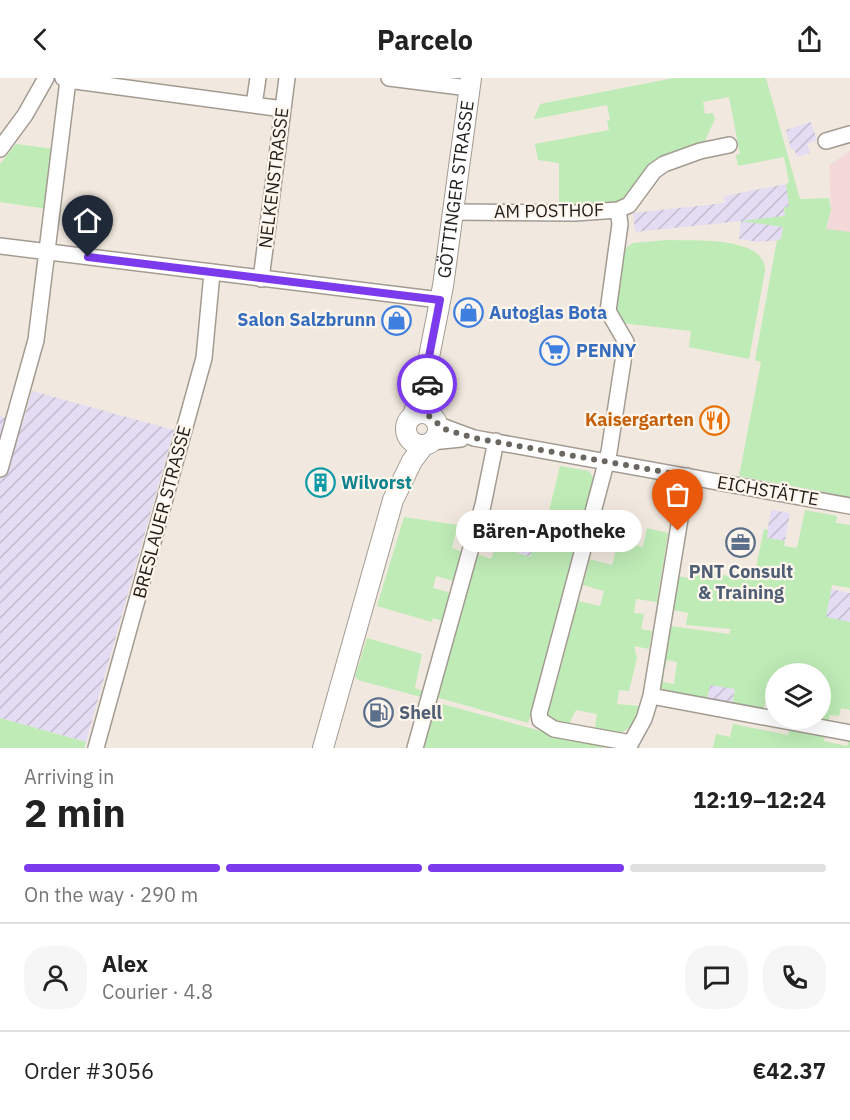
<!DOCTYPE html>
<html lang="en">
<head>
<meta charset="utf-8">
<style>
  body { margin:0; font-family:"IBM Plex Sans",sans-serif; background:#f6f6f6; color:#222; height:100vh; display:flex; flex-direction:column; font-size:22px; white-space:nowrap }
  * { box-sizing:border-box; margin:0 }
  p { font-size:20px; color:#767676 }
  .icon { flex:none; width:33px; height:33px; fill:none; stroke:currentColor; stroke-width:2; stroke-linecap:round; stroke-linejoin:round }
  .map { position:relative; height:670px; overflow:hidden }
  .sheet { display:flex; flex-direction:column; background:#fff; flex:1 }
  .sheet>* { flex:none }
  .tools { position:absolute; left:765px; top:585px; display:grid; gap:12px }
  .tools a { display:grid; place-items:center; width:66px; height:66px; border-radius:50%; background:#fff; box-shadow:0 6px 24px #0002; font-size:30px }
  .pin { position:absolute; display:grid; place-items:center; width:51px; height:51px; color:#fff; margin:-62px -26px; border-radius:50% 50% 50% 0; rotate:-45deg; box-shadow:0 0 6px #0007 }
  .pin .icon { rotate:45deg }
  .courier { position:absolute; display:grid; place-items:center; width:60px; height:60px; margin:-30px; border:4px solid #7c3aed; border-radius:50%; background:#fff; color:#222; box-shadow:0 2px 8px #0007 }
  .bubble { position:absolute; height:42px; border-radius:21px; background:#fff; box-shadow:0 6px 24px #0002; font-size:20px; font-weight:700; line-height:42px; text-align:center }
  .head em { font-style:normal; font-weight:700 }
  .head div { display:flex; flex-direction:column-reverse }
  .head { display:flex; align-items:center; justify-content:space-between; height:102px; padding:0 24px }
  h1 { font-size:39px; font-weight:700; line-height:45px }
  .bar { display:grid; grid-template-columns:repeat(4,1fr); gap:9px 6px; align-content:center; height:72px; padding:0 24px }
  .bar i { height:8px; border-radius:4px; background:#e0e0e0 }
  .bar .active { background:#7c3aed }
  .bar p { grid-column:span 4 }
  .line { display:flex; align-items:center; gap:15px; padding:0 24px; border-top:2px solid #e0e0e0 }
  .line div { flex:1 }
  .round { display:grid; place-items:center; flex:none; width:63px; height:63px; border-radius:24px; background:#f6f6f6 }
  header { display:flex; justify-content:space-between; align-items:center; height:78px; padding:0 24px; background:#fff; font-size:27px; font-weight:700 }
  .map>svg:first-child { display:block }
  .industrial { fill:url(#industrial-furrows) }
  .education { fill:#f4d9db }
  .green { fill:#beebb6 }
  .lines { fill:none; stroke-linecap:round; stroke-linejoin:round }
  .minor-casing { stroke:#a39b92; stroke-width:18 }
  .major-casing { stroke:#a39b92; stroke-width:22 }
  .minor { stroke:#fff; stroke-width:15 }
  .major { stroke:#fff; stroke-width:20 }
  .done { stroke:#6a6660; stroke-width:6; stroke-dasharray:0 10.8 }
  .route { stroke:#7c3aed; stroke-width:8 }
  .labels { text-anchor:middle; stroke-width:4.5; stroke-linejoin:round; paint-order:stroke }
  .street-label { font-size:18px; fill:#211f1b; stroke:#fef6ec }
  .shop-label { font-size:18px; font-weight:bold; fill:#366cbe; stroke:#fef6ec; text-anchor:start }
  .food-label { font-size:18px; font-weight:bold; fill:#c56008; stroke:#fef6ec; text-anchor:end }
  .culture-label { font-size:18px; font-weight:bold; fill:#0d838f; stroke:#fef6ec; text-anchor:start }
  .service-label { font-size:18px; font-weight:bold; fill:#4e5e75; stroke:#fef6ec }
</style>
</head>
<body>
<header><svg class="icon" aria-label="back" viewBox="0 0 24 24"><path d="M15 5l-7 7 7 7"/></svg>Parcelo<svg class="icon" aria-label="share" viewBox="0 0 24 24"><path d="M12 15V3M7 8l5-5 5 5M5 13v7h14v-7"/></svg></header>
<div class="map">
<svg width="850" height="670" viewBox="0 0 850 670">
  <defs>
    <pattern id="industrial-furrows" width="10" height="10" patternUnits="userSpaceOnUse" patternTransform="scale(1.5)"><rect width="10" height="10" fill="#e4dcf2"/><path d="M-1 1l2-2M0 10L10 0M9 11l2-2" fill="none" stroke="#c3bccf"/></pattern>
  </defs>
  <rect width="100%" height="100%" fill="#f1e9df"/>
  <path class="industrial" d="M811,44L817,62L807,66L810,75L797,79L794,71H791L786,52Z
    M786,106L790,122L789,130L784,129L785,138L745,143L783,149L781,162L758,164L739,161L741,143L635,154L633,135L725,125L724,118Z
    M32,313L174,352L86,664L0,640V338L22,347Z
    M771,432L790,435L785,463L766,460Z
    M519,437L537,442L530,463L535,465L530,479L512,473L515,464L512,458Z
    M831,511L850,515V544L826,540Z
    M710,606L735,611L732,627L707,623Z"/>
  <path class="education" d="M850,73V154L826,152L831,132L829,87Z"/>
  <path class="green" d="M674,0H766L800,121L829,120L831,132L826,151L850,154V419L739,398L761,284L755,282L777,162L781,161L783,149L741,143L785,138L784,129H789L786,106L789,104L784,79L738,88L736,77L740,76L729,19L703,24L705,36L713,35L715,41L704,65L655,82L626,122L607,128H559V85L538,82L535,66L609,52L607,43L610,42L607,27L534,41L540,26Z
    M16,66L54,71L48,131L0,124V86Z
    M667,162C691,163 766,157 765,193L749,281L689,269L691,253L622,245L616,233L624,171L633,165Z
    M560,388L589,393L594,401L588,435L528,645L436,619L477,476L491,481L494,473L479,469L489,432L514,437L517,443L512,458L515,463L512,473L530,479L534,465L530,464L537,442L528,439L530,434L548,437Z
    M805,432L837,438L836,445L850,447V510L832,507L826,539L850,544V632L841,630L839,638L830,637L828,645L803,641L820,640V596H776L775,618L772,626L765,625L763,633L732,627L735,611L710,607L707,623L665,615L659,606L661,596H664L663,604L674,606L677,584L667,582L665,591H662L670,548L729,556L731,551L686,547L688,535L673,532L678,498L694,501L696,492L739,500L741,492L755,494L764,451L768,452L767,460L785,463L784,468L797,470Z
    M602,435L637,441L632,466L643,469L647,450L668,455L657,524L636,521L634,535L644,536L641,551L652,553L649,571L634,568L637,580L629,613L619,612L617,626L639,628L632,648L621,655L595,650L597,636L576,632L569,646L551,641L546,633L578,523L600,528L604,513L583,507L590,481L612,487L616,472L594,466Z
    M404,439L458,447L452,470L462,474L454,503L436,498L433,510L451,515L443,543L433,540L432,544L377,528Z
    M367,560L422,576L415,610L423,613L421,619L358,602L355,598Z
    M435,624L559,658L603,667V670H423Z
    M0,640L86,664L84,670H0Z
    M733,646L788,657L790,649L825,655L824,663L847,668L850,660V670H713L716,656L730,659Z"/>
  <g class="lines">
    <defs>
      <path id="minor" d="M389,0L469,10
        M68,2L283,31
        M254,27L258,0
        M826,63L850,56
        M0,71L25,37L46,0
        M618,132L620,146L608,233L626,264L609,374L539,636L540,642L554,651L631,665
        M453,134L575,135L618,132L629,127L654,93L664,86L700,73L729,67
        M0,168L440,222
        M261,201L287,0
        M436,346L474,360L850,428
        M431,364L461,361
        M0,391L36,262L68,2L63,0
        M651,618L850,655
        M96,670L204,280L212,195
        M415,670L483,427L496,363
        M628,670L644,641L651,618L687,398"/>
      <g id="major">
        <circle cx="422" cy="351" r="16"/>
        <path id="s1" d="M413,338L426,294L443,208L471,0"/>
        <path d="M323,670L393,422L412,383L424,367"/>
      </g>
    </defs>
    <use href="#minor" class="minor-casing"/>
    <use href="#major" class="major-casing"/>
    <use href="#minor" class="minor"/>
    <use href="#major" class="major"/>
  </g>
  <g class="lines">
    <path class="done" d="M427,306L429,338L444,351L474,360L687,398L678,453"/>
    <path class="route" d="M88,179L440,222L426,294L427,306"/>
  </g>
  <defs>
    <symbol id="shop-ring" viewBox="-11 -11 22 22"><circle r="9.5" fill="#fef6ec" stroke="#3f7fe0" stroke-width="1.5"/><path d="M-5-2.5h2.3a2.7 3.5 0 0 1 5.4 0H5L5.5 6h-11ZM-1.5-2.5h3a1.5 2.3 0 0 0-3 0Z" fill="#3f7fe0"/></symbol>
    <symbol id="supermarket-ring" viewBox="-11 -11 22 22"><circle r="9.5" fill="#fef6ec" stroke="#3f7fe0" stroke-width="1.5"/><path d="M-6-5.5h2.5l.6 2H6L4.5 2H-2.5L-4.4-4H-6ZM-1.5 3.2a1.3 1.3 0 1 0 .1 0ZM3 3.2a1.3 1.3 0 1 0 .1 0Z" fill="#3f7fe0"/></symbol>
    <symbol id="restaurant-ring" viewBox="-11 -11 22 22"><circle r="9.5" fill="#fef6ec" stroke="#e8710a" stroke-width="1.5"/><path d="M-5-6h1v4h1v-4h1v4h1v-4h1v5L-1.5 .5V6h-2V.5L-5-1ZM5-6V6H3V1.5H1.5Q1.5-4 5-6Z" fill="#e8710a"/></symbol>
    <symbol id="building-ring" viewBox="-11 -11 22 22"><circle r="9.5" fill="#fef6ec" stroke="#0f9aa8" stroke-width="1.5"/><path d="M-4-6H4V6H1V3H-1V6H-4ZM-2.5-4.3h1.7v1.8h-1.7ZM.8-4.3h1.7v1.8H.8ZM-2.5-1h1.7V.8h-1.7ZM.8-1h1.7V.8H.8Z" fill="#0f9aa8"/></symbol>
    <symbol id="office-ring" viewBox="-11 -11 22 22"><circle r="9.5" fill="#fef6ec" stroke="#5c6f8a" stroke-width="1.5"/><path d="M-6-3h4V-5.5h4V-3h4V5H-6ZM-1-4.5V-3h2v-1.5ZM-6 0V1H6V0Z" fill="#5c6f8a"/></symbol>
    <symbol id="fuel-ring" viewBox="-11 -11 22 22"><circle r="9.5" fill="#fef6ec" stroke="#5c6f8a" stroke-width="1.5"/><path d="M-5.5-6h7V0h2V4h1.3V-2.5L3-4.5l.8-.8L6-3V5H2.5V1h-1V6h-7ZM-4.2-4.7v3.2H.2V-4.7Z" fill="#5c6f8a"/></symbol>
  </defs>
  <g fill-rule="evenodd">
    <use href="#shop-ring" x="452" y="218" width="33" height="33"/>
    <use href="#shop-ring" x="380" y="226" width="33" height="33"/>
    <use href="#supermarket-ring" x="538" y="256" width="33" height="33"/>
    <use href="#restaurant-ring" x="698" y="326" width="33" height="33"/>
    <use href="#building-ring" x="304" y="388" width="33" height="33"/>
    <use href="#office-ring" x="724" y="448" width="33" height="33"/>
    <use href="#fuel-ring" x="362" y="618" width="33" height="33"/>
  </g>
  <g class="labels">
    <g class="street-label">
      <text transform="translate(274 100) rotate(-83)" y="6">NELKENSTRASSE</text>
      <text dy="6" stroke="none"><textPath href="#s1" startOffset="231">GÖTTINGER STRASSE</textPath></text>
      <text transform="translate(549 133) rotate(-1)" y="6">AM POSTHOF</text>
      <text transform="translate(768 413) rotate(10)" y="6">EICHSTÄTTE</text>
      <text transform="translate(162 434) rotate(-75)" y="6">BRESLAUER STRASSE</text>
    </g>
    <g class="shop-label">
      <text x="489" y="241">Autoglas Bota</text>
      <text x="376" y="248" text-anchor="end">Salon Salzbrunn</text>
      <text x="576" y="279">PENNY</text>
    </g>
    <g class="food-label">
      <text x="694" y="348">Kaisergarten</text>
    </g>
    <g class="culture-label">
      <text x="341" y="411">Wilvorst</text>
    </g>
    <g class="service-label">
      <text x="741" y="500">PNT Consult<tspan x="741" dy="21">&amp; Training</tspan></text>
      <text x="399" y="641" text-anchor="start">Shell</text>
    </g>
  </g>
</svg>
<div class="tools">
<a><svg class="icon" aria-label="layers" viewBox="0 0 24 24"><path d="M12 4l9 5-9 5-9-5zM3 14l9 5 9-5"/></svg></a>
</div>
<div class="pin" style="left:678px;top:453px;background:#ea580c"><svg class="icon" aria-label="bag" viewBox="0 0 24 24"><path d="M5 8h14l-1 12H6zM9 8a3 3 0 0 1 6 0"/></svg></div>
<div class="pin" style="left:88px;top:179px;background:#1f2937"><svg class="icon" aria-label="home" viewBox="0 0 24 24"><path d="M3 11l9-7 9 7M6 9v11h12V9"/></svg></div>
<div class="courier" style="left:427px;top:306px"><svg class="icon" aria-label="car" viewBox="0 0 24 24"><path d="M5 17H2v-5l4-1 3-4h7l3 4 3 1v5h-3M9 17h6M6 11h13"/><circle cx="7" cy="17" r="2"/><circle cx="17" cy="17" r="2"/></svg></div>
<div class="bubble" style="left:456px;top:432px;width:186px">Bären-Apotheke</div>
</div>
<section class="sheet">
<div class="head"><div><h1>2 min</h1><p>Arriving in</p></div><em>12:19–12:24</em></div>
<div class="bar"><i class="active"></i><i class="active"></i><i class="active"></i><i></i><p>On the way · 290 m</p></div>
<div class="line" style="height:108px"><a class="round"><svg class="icon" aria-label="person" viewBox="0 0 24 24"><circle cx="12" cy="8" r="4"/><path d="M4 21q1-7 8-7t8 7"/></svg></a><div><b>Alex</b><p>Courier · 4.8</p></div><a class="round"><svg class="icon" aria-label="chat" viewBox="0 0 24 24"><path d="M4 5h16v11H9l-5 4z"/></svg></a><a class="round"><svg class="icon" aria-label="phone" viewBox="0 0 24 24"><path d="M5 4h4l2 5-3 2q2 4 5 5l2-3 5 2v4C11 20 4 13 5 4z"/></svg></a></div>
<div class="line" style="height:78px"><div>Order #3056</div><b>€42.37</b></div>
</section>
</body>
</html>
